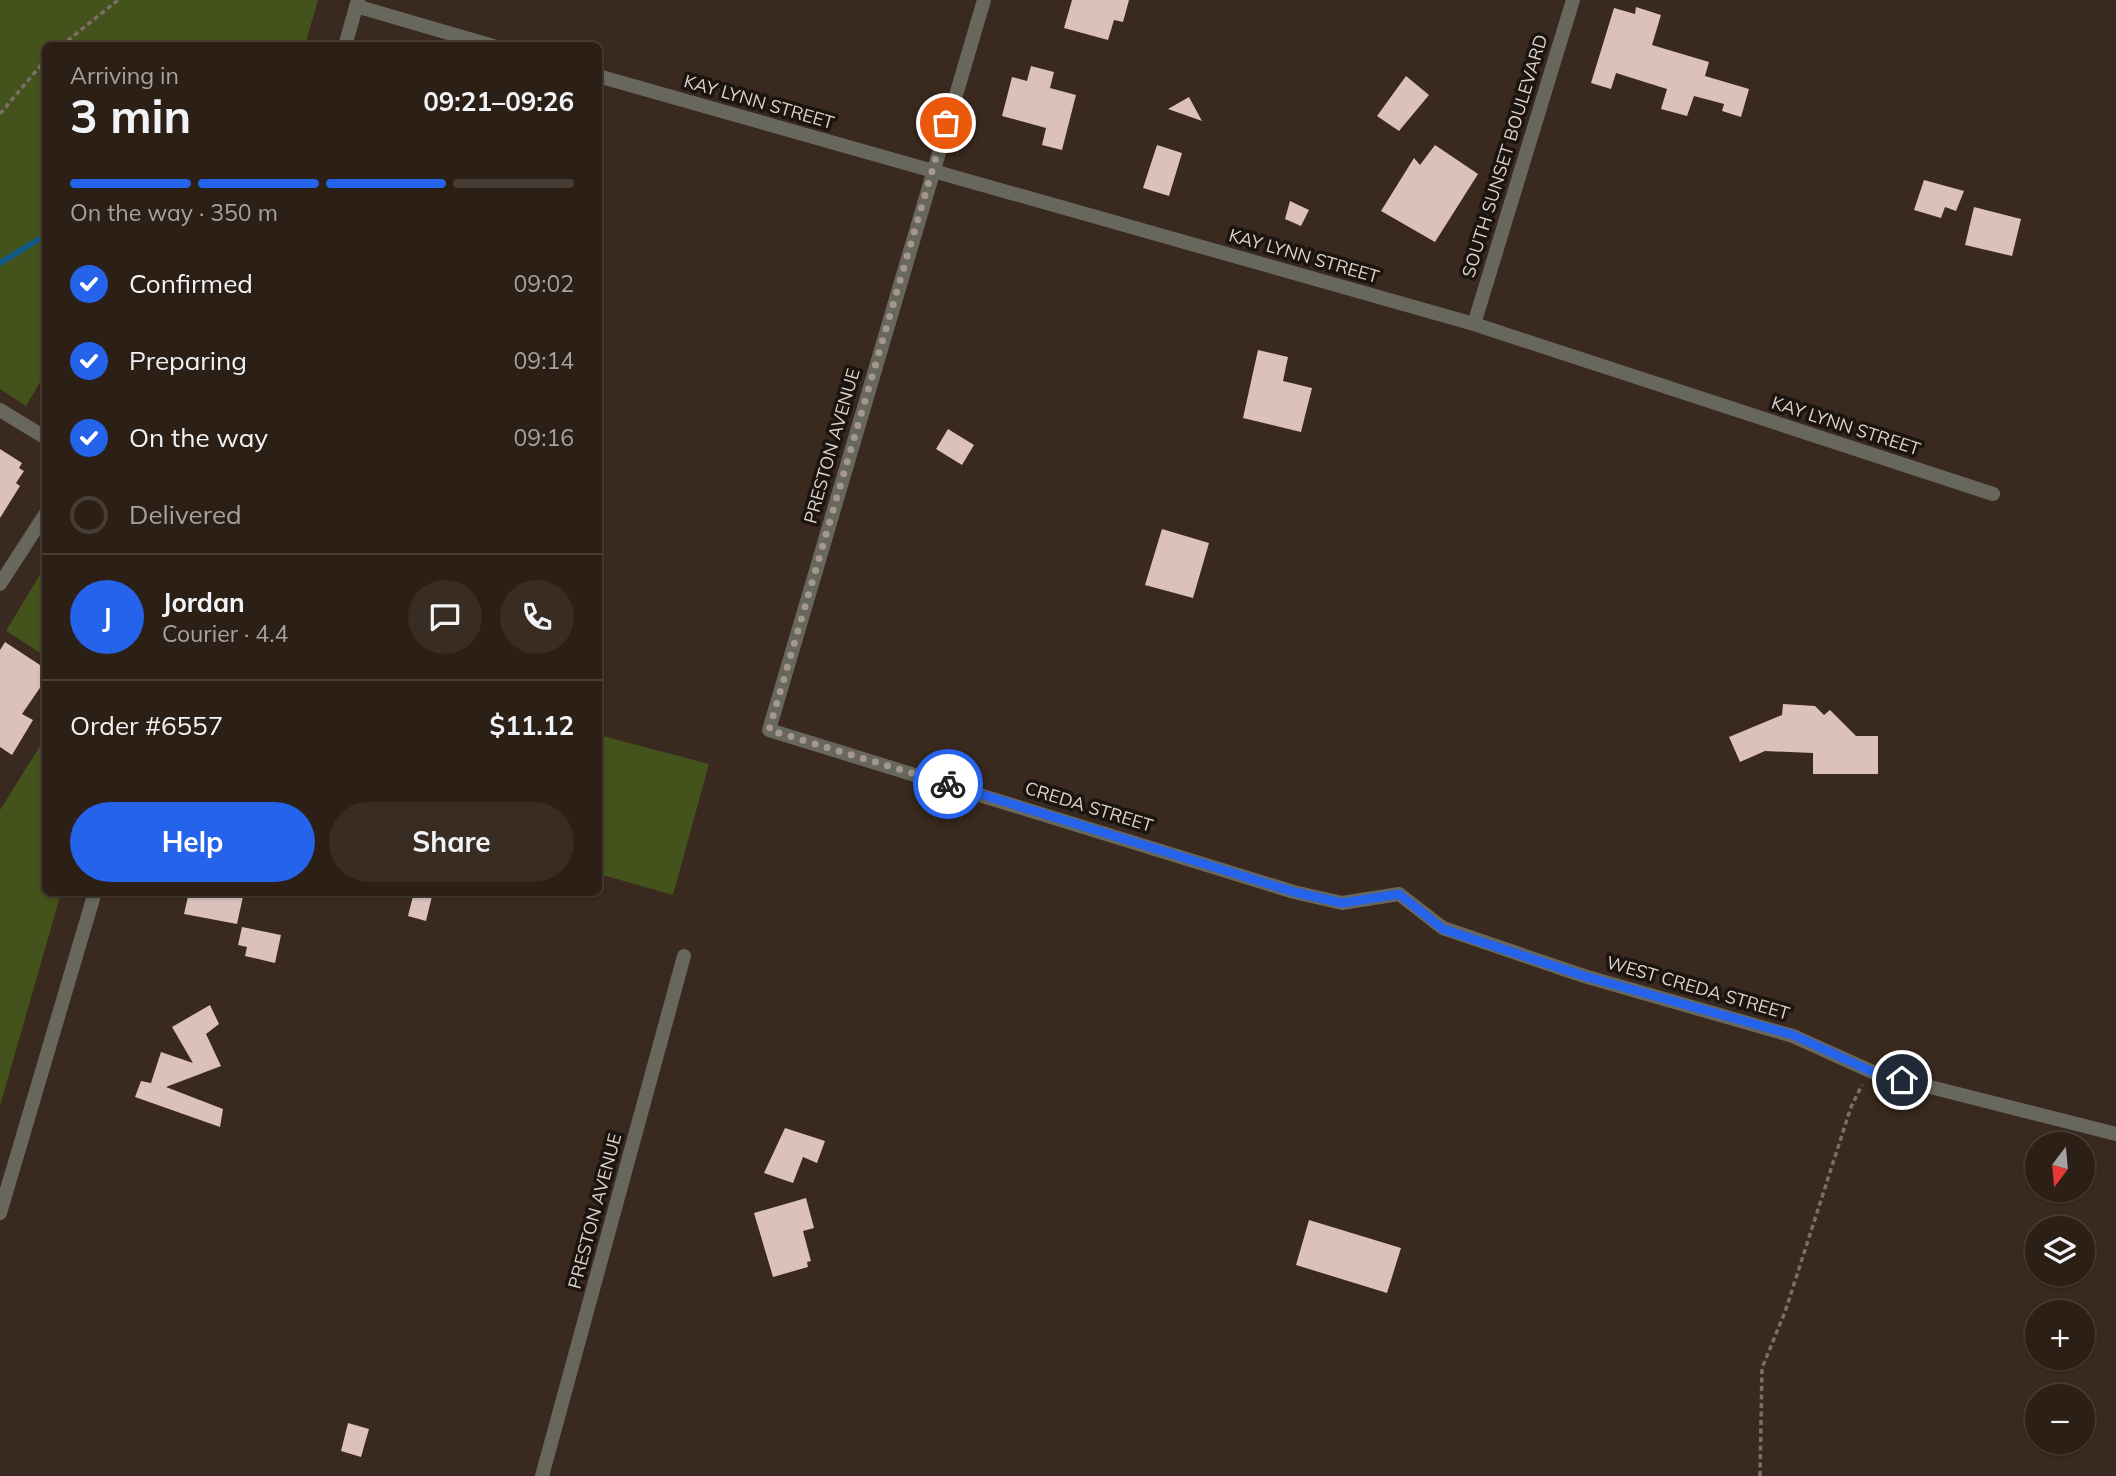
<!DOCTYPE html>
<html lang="en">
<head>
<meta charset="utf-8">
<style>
  body { margin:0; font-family:Mulish,sans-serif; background:#382c23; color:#f1f3f6; height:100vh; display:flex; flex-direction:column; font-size:26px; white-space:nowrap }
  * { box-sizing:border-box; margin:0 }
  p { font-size:23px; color:#a6a2a1 }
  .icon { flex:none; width:38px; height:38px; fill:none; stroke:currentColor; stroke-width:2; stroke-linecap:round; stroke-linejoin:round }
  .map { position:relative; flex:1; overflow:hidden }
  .sheet { position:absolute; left:42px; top:42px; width:560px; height:854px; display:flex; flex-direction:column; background:#2c1f16; border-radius:10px; box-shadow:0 2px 5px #0004,0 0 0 2px #483d35 }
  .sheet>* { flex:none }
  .needle { width:46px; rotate:196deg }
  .tools { position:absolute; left:2025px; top:1132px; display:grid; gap:14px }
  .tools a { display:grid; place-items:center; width:70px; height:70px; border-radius:50%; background:#2c1f16; box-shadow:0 2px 5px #0004,0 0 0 2px #483d35; font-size:35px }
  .pin { position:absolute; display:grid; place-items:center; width:60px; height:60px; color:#fff; margin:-30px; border:4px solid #fff; border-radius:50%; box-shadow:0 2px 7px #0007 }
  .courier { position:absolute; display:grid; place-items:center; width:70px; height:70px; margin:-35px; border:5px solid #2563eb; border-radius:50%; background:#fff; color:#222; box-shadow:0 2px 9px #0007 }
  .headline em { font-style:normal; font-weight:700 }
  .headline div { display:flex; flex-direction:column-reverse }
  .headline { display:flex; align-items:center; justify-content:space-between; height:119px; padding:0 28px }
  h1 { font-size:46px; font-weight:700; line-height:52px }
  .bar { display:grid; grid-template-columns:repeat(4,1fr); gap:10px 7px; align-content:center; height:84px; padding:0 28px }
  .bar i { height:9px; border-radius:5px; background:#483d35 }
  .bar .selected { background:#2563eb }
  .bar p { grid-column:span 4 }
  .line { display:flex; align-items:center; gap:18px; padding:0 28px; border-top:2px solid #483d35 }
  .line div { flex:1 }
  .round { display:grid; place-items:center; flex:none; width:74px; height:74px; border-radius:37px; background:#382c23 }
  ol { padding:0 28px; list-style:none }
  li { display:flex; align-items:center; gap:21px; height:77px }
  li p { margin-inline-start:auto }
  li .icon { padding:7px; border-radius:50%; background:#2563eb; color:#fff; stroke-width:4 }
  li:last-child { color:#a6a2a1 }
  li i { width:38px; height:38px; border:4px solid #483d35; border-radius:50% }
  .primary-button { display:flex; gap:14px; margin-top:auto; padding:14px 28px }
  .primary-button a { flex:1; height:80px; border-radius:42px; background:#2563eb; color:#fff; font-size:28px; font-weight:700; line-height:80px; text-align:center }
  .primary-button a+a { background:#382c23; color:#f1f3f6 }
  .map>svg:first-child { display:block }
  .green { fill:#43531b }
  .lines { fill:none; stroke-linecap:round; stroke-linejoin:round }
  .stream { stroke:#135a87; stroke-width:6 }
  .building { fill:#dbc0bc }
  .path { stroke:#7d6e65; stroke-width:3.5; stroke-dasharray:5 3.5; stroke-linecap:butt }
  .street { stroke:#68675e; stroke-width:14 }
  .done { stroke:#a5978e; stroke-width:7; stroke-dasharray:0 12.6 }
  .route { stroke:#2563eb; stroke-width:9 }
  .labels { text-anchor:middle; stroke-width:7; stroke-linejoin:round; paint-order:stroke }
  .street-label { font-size:18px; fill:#ded2cb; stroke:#1b140f }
</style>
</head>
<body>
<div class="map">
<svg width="2116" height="1476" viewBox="0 0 2116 1476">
  <rect width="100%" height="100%" fill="#3a291e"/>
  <path class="green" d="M0,0H318L305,45L46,46L45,374L26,406L0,389Z
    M45,566V656L6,631Z
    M599,735L709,764L673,895L599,874Z
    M45,738L46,892L61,893L0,1106V810Z"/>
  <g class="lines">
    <path class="stream" d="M0,263L46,235"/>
  </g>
  <path class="building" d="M1072,0H1129L1123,22L1114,20L1108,40L1064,28Z
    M1636,7L1661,15L1652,45L1709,62L1705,76L1749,89L1741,117L1722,111L1724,104L1694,96L1687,116L1661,109L1667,89L1616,73L1611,89L1591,83L1614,8L1635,14Z
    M1031,66L1054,72L1050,88L1076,95L1062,150L1042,145L1046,128L1002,116L1012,77L1027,81Z
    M1406,76L1429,95L1399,131L1377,116Z
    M1189,97L1202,121L1168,109Z
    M1157,145L1182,153L1169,196L1143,188Z
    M1435,145L1478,174L1435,242L1381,211L1414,158L1420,165Z
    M1924,180L1964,191L1956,211L1945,207L1941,218L1914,210Z
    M1290,201L1309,210L1301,226L1285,219Z
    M1974,207L2021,219L2012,256L1965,245Z
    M1258,350L1288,357L1283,381L1312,388L1301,432L1243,418Z
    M948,429L974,445L962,465L936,449Z
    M0,449L22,463L19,468L24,471L16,483L20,486L0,518Z
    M1162,529L1209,543L1193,598L1145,585Z
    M5,642L46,669V679L22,714L33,720L12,755L0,747V650Z
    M1783,704L1815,706L1824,715L1830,710L1856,736H1878V774H1813V753L1765,751L1740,762L1729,737L1782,715Z
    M189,892H244L237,924L184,914Z
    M414,892H433L426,921L408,916Z
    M242,927L281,935L275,963L245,956L247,947L238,945Z
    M210,1005L219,1024L206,1034L221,1066L166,1087L223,1109L220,1127L135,1097L141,1081L151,1083L161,1052L193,1063L172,1027Z
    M785,1128L825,1141L817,1163L803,1157L793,1183L764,1173Z
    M806,1198L814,1228L803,1231L811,1261L807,1262L808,1267L773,1277L754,1213Z
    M1309,1220L1401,1248L1387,1293L1296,1265Z
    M348,1423L369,1429L361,1457L341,1451Z"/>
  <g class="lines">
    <path class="path" d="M61,46L118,0
      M0,114L46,59
      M1760,1476L1762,1368L1785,1312L1851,1107L1862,1085"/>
    <path class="street" d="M984,0L769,730L1294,892L1342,903L1399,894L1443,928L1584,976L1793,1036L1875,1073L2116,1134
      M356,6L493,46
      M345,46L358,0
      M598,76L1474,324L1993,494
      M1474,324L1573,0
      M0,410L46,438
      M0,584L46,513
      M0,1213L95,892
      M542,1476L684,956"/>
  </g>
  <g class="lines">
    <path class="done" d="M946,123L769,730L948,784"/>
    <path class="route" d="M948,784L1294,892L1342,903L1399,894L1443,929L1584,976L1793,1035L1875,1073L1902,1080"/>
  </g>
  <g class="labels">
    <g class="street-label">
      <text transform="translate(759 102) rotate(16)" y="6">KAY LYNN STREET</text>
      <text transform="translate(1505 156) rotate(-73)" y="6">SOUTH SUNSET BOULEVARD</text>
      <text transform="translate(1304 256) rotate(16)" y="6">KAY LYNN STREET</text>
      <text transform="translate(1846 426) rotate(18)" y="6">KAY LYNN STREET</text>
      <text transform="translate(832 446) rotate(-74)" y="6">PRESTON AVENUE</text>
      <text transform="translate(1089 807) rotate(17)" y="6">CREDA STREET</text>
      <text transform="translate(1698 988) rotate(16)" y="6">WEST CREDA STREET</text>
      <text transform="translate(595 1211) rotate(-75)" y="6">PRESTON AVENUE</text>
    </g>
  </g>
</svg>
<div class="tools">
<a><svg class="needle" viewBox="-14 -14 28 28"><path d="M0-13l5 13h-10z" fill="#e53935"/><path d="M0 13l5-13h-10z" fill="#a6a2a1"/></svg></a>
<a><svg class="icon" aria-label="layers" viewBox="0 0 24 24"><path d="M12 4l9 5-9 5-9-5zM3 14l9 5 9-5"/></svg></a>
<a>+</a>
<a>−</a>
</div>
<div class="pin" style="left:946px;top:123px;background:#ea580c"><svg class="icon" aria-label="bag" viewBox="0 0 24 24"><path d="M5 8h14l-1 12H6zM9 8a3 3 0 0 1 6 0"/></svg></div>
<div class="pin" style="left:1902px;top:1080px;background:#1f2937"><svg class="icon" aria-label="home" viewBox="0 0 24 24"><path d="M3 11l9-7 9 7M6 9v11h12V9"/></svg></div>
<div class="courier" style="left:948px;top:784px"><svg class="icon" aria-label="bike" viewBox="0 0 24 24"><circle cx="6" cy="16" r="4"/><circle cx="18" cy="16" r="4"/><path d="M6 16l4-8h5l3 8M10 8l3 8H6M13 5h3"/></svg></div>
<section class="sheet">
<div class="headline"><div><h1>3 min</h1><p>Arriving in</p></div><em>09:21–09:26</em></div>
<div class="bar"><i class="selected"></i><i class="selected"></i><i class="selected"></i><i></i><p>On the way · 350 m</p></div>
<ol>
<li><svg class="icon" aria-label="check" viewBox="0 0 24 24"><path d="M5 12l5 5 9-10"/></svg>Confirmed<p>09:02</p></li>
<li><svg class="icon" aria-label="check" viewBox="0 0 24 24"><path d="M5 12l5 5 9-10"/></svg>Preparing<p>09:14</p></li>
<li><svg class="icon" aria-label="check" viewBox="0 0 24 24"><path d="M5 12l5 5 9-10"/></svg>On the way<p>09:16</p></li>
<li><i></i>Delivered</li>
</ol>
<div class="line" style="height:126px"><b class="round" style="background:#2563eb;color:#fff">J</b><div><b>Jordan</b><p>Courier · 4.4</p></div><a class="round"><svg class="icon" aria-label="chat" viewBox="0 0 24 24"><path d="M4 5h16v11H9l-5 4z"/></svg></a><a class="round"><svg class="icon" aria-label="phone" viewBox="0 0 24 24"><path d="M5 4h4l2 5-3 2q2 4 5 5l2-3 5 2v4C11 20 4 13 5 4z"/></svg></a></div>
<div class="line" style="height:91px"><div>Order #6557</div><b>$11.12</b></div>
<div class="primary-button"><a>Help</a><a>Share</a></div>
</section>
</div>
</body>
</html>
